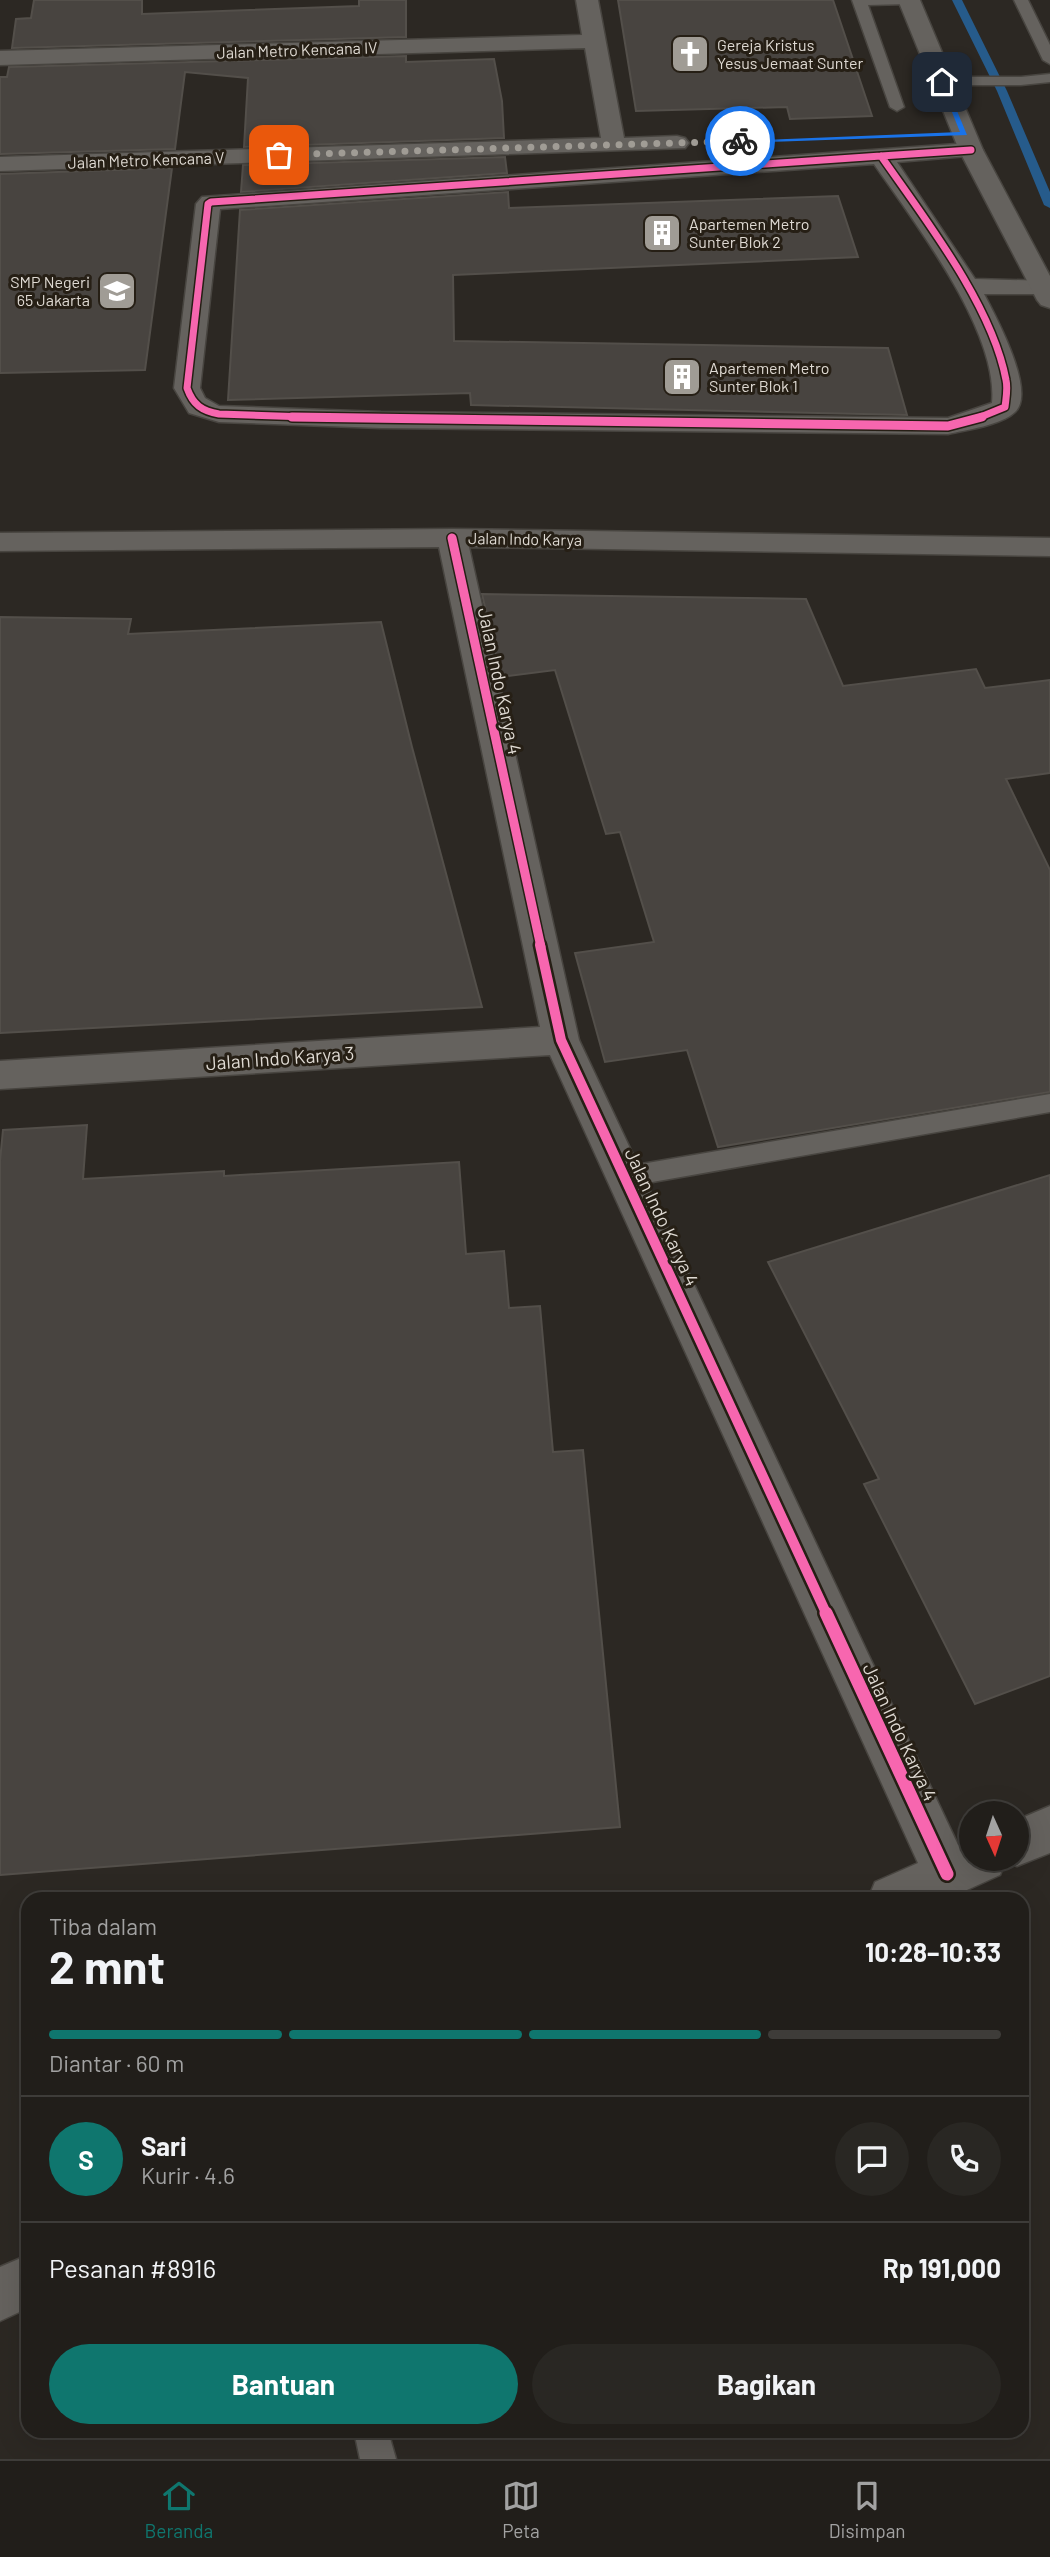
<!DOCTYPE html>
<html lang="id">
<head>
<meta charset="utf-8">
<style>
  body { margin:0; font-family:Barlow,sans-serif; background:#292723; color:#f1f3f6; height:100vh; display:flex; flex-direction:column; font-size:26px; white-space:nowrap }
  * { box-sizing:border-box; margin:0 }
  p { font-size:23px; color:#a2a2a2 }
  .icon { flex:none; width:38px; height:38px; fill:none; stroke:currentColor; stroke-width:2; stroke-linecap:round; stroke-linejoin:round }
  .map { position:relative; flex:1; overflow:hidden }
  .details { position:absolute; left:21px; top:1892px; width:1008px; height:546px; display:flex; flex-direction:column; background:#211e1a; border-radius:21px; box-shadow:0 7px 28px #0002,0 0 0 2px #3e3c39 }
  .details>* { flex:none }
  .needle { width:46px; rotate:177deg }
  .tools { position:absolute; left:959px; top:1801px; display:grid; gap:14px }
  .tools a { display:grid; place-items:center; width:70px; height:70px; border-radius:50%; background:#211e1a; box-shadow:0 7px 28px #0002,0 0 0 2px #3e3c39; font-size:35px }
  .pin { position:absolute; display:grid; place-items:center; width:60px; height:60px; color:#fff; margin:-30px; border-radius:14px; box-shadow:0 4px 10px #0006 }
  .courier { position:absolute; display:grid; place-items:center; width:70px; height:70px; margin:-35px; border:5px solid #1a73e8; border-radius:50%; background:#fff; color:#222; box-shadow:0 2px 9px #0007 }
  .summary em { font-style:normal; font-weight:700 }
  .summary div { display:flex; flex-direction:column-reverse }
  .summary { display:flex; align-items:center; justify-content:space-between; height:119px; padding:0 28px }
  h1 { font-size:46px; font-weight:700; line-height:52px }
  .bar { display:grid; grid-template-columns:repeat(4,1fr); gap:10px 7px; align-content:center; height:84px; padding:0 28px }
  .bar i { height:9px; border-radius:5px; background:#3e3c39 }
  .bar .current { background:#0f766e }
  .bar p { grid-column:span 4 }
  .line { display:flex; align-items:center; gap:18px; padding:0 28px; border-top:2px solid #3e3c39 }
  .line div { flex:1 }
  .round { display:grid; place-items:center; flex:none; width:74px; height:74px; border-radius:37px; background:#292723 }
  .primary-button { display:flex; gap:14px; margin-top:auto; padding:14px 28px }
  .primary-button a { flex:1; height:80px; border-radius:42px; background:#0f766e; color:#fff; font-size:28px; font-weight:700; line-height:80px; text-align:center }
  .primary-button a+a { background:#292723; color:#f1f3f6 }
  .dock { display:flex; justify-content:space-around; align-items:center; height:98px; border-top:2px solid #3e3c39; background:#211e1a; font-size:19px; color:#a2a2a2 }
  .dock a { display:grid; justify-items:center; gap:4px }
  .dock .current { color:#0f766e }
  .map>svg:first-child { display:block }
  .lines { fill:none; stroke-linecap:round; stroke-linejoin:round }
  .stream { fill:#265b8b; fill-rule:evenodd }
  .building { fill:#484440; stroke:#534f4a; stroke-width:2 }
  .service-casing { stroke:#484540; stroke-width:3 }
  .minor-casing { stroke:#484540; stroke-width:3 }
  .tertiary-casing { stroke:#484540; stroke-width:3 }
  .service { fill:#65625e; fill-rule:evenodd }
  .minor { fill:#65625e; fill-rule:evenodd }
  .tertiary { fill:#65625e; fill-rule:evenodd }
  .cycleway-far3-casing { stroke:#261f15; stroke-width:10 }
  .cycleway-far2-casing { stroke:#261f15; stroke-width:12 }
  .cycleway-far1-casing { stroke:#261f15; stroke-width:15 }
  .cycleway-casing { stroke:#261f15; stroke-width:18 }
  .cycleway-far3 { stroke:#f766af; stroke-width:7 }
  .cycleway-far2 { stroke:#f766af; stroke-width:9 }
  .cycleway-far1 { stroke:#f766af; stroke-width:10 }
  .cycleway { stroke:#f766af; stroke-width:13 }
  .route { fill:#1a73e8 }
  .done { stroke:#a09c95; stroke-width:7; stroke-dasharray:0 12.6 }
  .labels { text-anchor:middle; stroke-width:6; stroke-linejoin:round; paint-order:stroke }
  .far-poi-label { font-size:16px; fill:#dfdad3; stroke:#261f15; text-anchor:start }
  .far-street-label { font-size:16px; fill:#dfdad3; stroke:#261f15 }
  .street-label { font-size:19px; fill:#dfdad3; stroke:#261f15 }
</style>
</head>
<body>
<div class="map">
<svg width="1050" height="2459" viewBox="0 0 1050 2459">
  <rect width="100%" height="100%" fill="#2c2823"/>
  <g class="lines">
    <path class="stream" d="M952,0H962L1007,91L1050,192V208L1044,205L997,91Z"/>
  </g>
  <path class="building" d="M34,0H142V14L359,6V0H406V37L12,48L16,19L31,18Z
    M618,0H833L872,116L790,119L787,107L636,111Z
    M406,56V62L494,59L502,101L504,138L244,147L248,78L185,72L175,149L0,154V77H7L9,67Z
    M505,157L507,173L241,192L243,165Z
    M172,168L145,370L0,373V174Z
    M508,192L509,208L838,196L858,257L453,275L454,341L888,348L907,415L471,405L470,393L228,400L240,210Z
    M482,594L806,599L843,686L976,669L985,688L1050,680V773L1006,779L1050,870V1092L718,1147L687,1050L605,1062L575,953L654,942L620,832L606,834L555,670L501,677Z
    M0,617L131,619L128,634L381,622L412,747L482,1007L0,1033Z
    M87,1125L83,1179L224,1171V1176L459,1162L466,1254L504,1251L509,1308L540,1306L553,1452L583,1450L620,1827L0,1875V1161L3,1130Z
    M1050,1175V1676L975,1704L864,1484L879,1479L768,1262Z"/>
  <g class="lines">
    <defs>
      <path id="service" d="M916,0L909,4L868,5L904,107L897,111L890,107L852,0Z
        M1014,0H1028L1050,45V64L1043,60Z
        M1050,74V82L1021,85H941L934,81L941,77H1021Z
        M1050,1094V1112L624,1187L616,1184L612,1177L616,1170L624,1167Z
        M354,2431H388L396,2459H360Z"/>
      <path id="minor" d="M576,0H598L624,138L677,136L685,138L689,143L685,148L0,171V157L601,138L585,48L0,65V51L582,35Z
        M971,143L979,145L983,150L979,155L897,162L975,279L1050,281V291L1041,294H984C995,315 1037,392 1015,412C1002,425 966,430 948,434L381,428L219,422L189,413L174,388L196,204L202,197ZM874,164C914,222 999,331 992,403L948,418L381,412L219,406L205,398L200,388L220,209Z
        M452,529L1050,538V556L469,547L579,1040L958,1845L971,1839V1858H1017V1820L1050,1806V1853L1017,1866L1005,1862L1000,1875L947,1899H868L875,1882L918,1863L550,1055L0,1089V1061L540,1027L439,547L0,551V533Z
        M28,2255V2308L0,2321V2267Z"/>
      <path id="tertiary" d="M898,0H920L983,150L1050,276V308L1041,305L1037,300L959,150Z"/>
    </defs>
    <use href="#service" class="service-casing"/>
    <use href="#minor" class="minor-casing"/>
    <use href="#tertiary" class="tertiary-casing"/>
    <use href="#service" class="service"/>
    <use href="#minor" class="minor"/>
    <use href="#tertiary" class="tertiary"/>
    <defs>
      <path id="cycleway-far3" d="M881,156C925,219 992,305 1006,380C1008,389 1006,398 1005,407L978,418
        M881,156L971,150
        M339,418L219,414C202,411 193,405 187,388L208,204L211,202L881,156"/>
      <path id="cycleway-far2" d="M292,417L948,426L982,417
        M452,538L541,947"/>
      <path id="cycleway-far1" d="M540,945L561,1040L827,1615"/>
      <path id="cycleway" d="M826,1613L947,1874"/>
    </defs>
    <use href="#cycleway-far3" class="cycleway-far3-casing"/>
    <use href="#cycleway-far2" class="cycleway-far2-casing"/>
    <use href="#cycleway-far1" class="cycleway-far1-casing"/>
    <use href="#cycleway" class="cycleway-casing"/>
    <use href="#cycleway-far3" class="cycleway-far3"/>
    <use href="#cycleway-far2" class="cycleway-far2"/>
    <use href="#cycleway-far1" class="cycleway-far1"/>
    <use href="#cycleway" class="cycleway"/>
  </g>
  <path class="route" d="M939,80L945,82L967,135L740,143L736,141L960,132Z"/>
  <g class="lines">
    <path class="done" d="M279,155L740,141"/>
  </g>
  <defs>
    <symbol id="church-square" viewBox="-11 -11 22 22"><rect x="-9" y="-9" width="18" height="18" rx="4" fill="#a09c95" stroke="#261f15"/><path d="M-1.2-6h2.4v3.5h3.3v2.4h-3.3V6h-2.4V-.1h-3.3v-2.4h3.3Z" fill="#fff"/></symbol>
    <symbol id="building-square" viewBox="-11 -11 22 22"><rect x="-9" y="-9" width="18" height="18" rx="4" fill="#a09c95" stroke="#261f15"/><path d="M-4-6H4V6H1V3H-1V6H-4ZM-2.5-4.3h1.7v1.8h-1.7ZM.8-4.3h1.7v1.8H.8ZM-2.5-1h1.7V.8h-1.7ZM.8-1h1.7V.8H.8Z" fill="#fff"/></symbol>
    <symbol id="school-square" viewBox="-11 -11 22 22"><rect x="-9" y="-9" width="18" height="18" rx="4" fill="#a09c95" stroke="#261f15"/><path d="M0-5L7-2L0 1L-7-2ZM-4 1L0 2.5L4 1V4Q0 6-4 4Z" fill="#fff"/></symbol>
  </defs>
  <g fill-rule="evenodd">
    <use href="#church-square" x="668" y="32" width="44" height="44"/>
    <use href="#building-square" x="640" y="211" width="44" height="44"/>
    <use href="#school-square" x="95" y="269" width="44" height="44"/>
    <use href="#building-square" x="660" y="355" width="44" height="44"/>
  </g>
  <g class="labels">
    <g class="far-poi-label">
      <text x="717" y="51">Gereja Kristus<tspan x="717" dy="18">Yesus Jemaat Sunter</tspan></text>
      <text x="689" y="230">Apartemen Metro<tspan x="689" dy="18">Sunter Blok 2</tspan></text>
      <text x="90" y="288" text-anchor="end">SMP Negeri<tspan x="90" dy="18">65 Jakarta</tspan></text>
      <text x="709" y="374">Apartemen Metro<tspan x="709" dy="18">Sunter Blok 1</tspan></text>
    </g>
    <g class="far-street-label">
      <text transform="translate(297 50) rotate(-2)" y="6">Jalan Metro Kencana IV</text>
      <text transform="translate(146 160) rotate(-2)" y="6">Jalan Metro Kencana V</text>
      <text transform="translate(525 539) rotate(1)" y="6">Jalan Indo Karya</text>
    </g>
    <g class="street-label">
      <text transform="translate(500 681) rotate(78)" y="7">Jalan Indo Karya 4</text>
      <text transform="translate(280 1058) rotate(-4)" y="7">Jalan Indo Karya 3</text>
      <text transform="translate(662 1217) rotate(65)" y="7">Jalan Indo Karya 4</text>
      <text transform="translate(900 1732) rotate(65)" y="7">Jalan Indo Karya 4</text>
    </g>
  </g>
</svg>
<div class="tools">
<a><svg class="needle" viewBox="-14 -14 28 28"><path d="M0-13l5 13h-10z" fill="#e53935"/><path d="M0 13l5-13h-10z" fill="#a2a2a2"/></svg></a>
</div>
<div class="pin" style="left:279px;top:155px;background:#ea580c"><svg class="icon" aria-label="bag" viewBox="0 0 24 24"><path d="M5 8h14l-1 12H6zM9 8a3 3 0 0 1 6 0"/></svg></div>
<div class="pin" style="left:942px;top:82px;background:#1f2937"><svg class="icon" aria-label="home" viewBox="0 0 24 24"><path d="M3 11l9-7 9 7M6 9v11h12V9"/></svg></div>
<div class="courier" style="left:740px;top:141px"><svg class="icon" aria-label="bike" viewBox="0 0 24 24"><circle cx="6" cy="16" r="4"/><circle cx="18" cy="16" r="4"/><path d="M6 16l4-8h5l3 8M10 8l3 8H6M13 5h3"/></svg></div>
<section class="details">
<div class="summary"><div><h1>2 mnt</h1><p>Tiba dalam</p></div><em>10:28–10:33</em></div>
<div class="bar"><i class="current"></i><i class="current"></i><i class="current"></i><i></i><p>Diantar · 60 m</p></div>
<div class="line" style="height:126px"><b class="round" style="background:#0f766e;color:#fff">S</b><div><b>Sari</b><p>Kurir · 4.6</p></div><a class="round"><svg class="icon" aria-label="chat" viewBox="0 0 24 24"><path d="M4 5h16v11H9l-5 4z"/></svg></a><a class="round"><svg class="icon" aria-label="phone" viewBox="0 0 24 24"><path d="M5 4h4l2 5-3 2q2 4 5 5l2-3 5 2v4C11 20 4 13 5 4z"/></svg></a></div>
<div class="line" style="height:91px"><div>Pesanan #8916</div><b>Rp 191,000</b></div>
<div class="primary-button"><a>Bantuan</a><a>Bagikan</a></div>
</section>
</div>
<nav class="dock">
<a class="current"><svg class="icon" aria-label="home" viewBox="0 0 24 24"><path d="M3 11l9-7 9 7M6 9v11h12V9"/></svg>Beranda</a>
<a><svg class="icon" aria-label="map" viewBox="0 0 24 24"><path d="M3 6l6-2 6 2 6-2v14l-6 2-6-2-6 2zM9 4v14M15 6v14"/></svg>Peta</a>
<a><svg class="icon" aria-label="saved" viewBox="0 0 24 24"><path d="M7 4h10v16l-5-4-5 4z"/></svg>Disimpan</a>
</nav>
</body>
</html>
